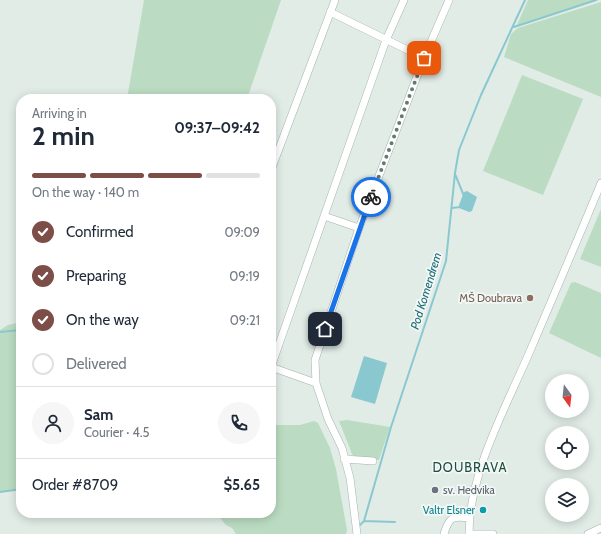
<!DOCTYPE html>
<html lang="en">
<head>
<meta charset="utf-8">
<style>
  body { margin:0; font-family:Cabin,sans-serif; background:#f6f6f7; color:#1f2937; height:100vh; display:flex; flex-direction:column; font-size:15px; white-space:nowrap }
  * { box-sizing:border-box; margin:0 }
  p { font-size:13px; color:#747a83 }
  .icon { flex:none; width:22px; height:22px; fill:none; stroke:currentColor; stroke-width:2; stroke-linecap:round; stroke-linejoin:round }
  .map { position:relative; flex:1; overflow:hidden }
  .drawer { position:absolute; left:16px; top:94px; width:260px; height:424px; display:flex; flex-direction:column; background:#fff; border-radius:16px; box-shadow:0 2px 10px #0003 }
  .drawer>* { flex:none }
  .needle { width:26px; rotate:165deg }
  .controls { position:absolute; left:545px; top:374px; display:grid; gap:8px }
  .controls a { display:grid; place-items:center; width:44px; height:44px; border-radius:50%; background:#fff; box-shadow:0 2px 10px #0003; font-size:20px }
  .pin { position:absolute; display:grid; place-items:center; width:34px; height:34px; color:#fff; margin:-17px; border-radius:8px; box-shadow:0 2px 6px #0006 }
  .courier { position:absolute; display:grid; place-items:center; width:40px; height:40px; margin:-20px; border:3px solid #1a73e8; border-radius:50%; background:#fff; color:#222; box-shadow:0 1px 5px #0007 }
  .summary em { font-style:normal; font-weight:700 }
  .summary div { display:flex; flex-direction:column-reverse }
  .summary { display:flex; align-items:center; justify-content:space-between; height:68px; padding:0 16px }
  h1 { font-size:26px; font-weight:700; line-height:30px }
  .bar { display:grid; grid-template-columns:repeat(4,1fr); gap:6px 4px; align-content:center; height:48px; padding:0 16px }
  .bar i { height:5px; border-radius:3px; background:#e0e1e3 }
  .bar .on { background:#7d4e48 }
  .bar p { grid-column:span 4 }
  .line { display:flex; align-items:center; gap:10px; padding:0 16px; border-top:1px solid #e0e1e3 }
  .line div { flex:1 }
  .round { display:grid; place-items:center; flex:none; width:42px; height:42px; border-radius:21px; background:#f6f6f7 }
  ol { padding:0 16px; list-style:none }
  li { display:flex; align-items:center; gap:12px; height:44px }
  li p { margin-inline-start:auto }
  li .icon { padding:4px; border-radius:50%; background:#7d4e48; color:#fff; stroke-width:4 }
  li:last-child { color:#747a83 }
  li i { width:22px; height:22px; border:2px solid #e0e1e3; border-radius:50% }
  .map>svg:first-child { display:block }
  .green { fill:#bbdcc2 }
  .water { fill:#8ac8d0 }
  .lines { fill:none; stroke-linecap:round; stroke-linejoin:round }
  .stream { stroke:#8ac8d0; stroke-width:2 }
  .minor-casing { stroke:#a4b4ae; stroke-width:8 }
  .minor { stroke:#fff; stroke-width:7 }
  .done { stroke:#657a73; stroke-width:4; stroke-dasharray:0 7.2 }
  .route { stroke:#1a73e8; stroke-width:5 }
  .education-dot { fill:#8d6e63; stroke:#f2f8f5; stroke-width:1.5 }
  .worship-dot { fill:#6b7280; stroke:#f2f8f5; stroke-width:1.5 }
  .culture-dot { fill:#0f9aa8; stroke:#f2f8f5; stroke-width:1.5 }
  .labels { text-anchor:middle; stroke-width:3.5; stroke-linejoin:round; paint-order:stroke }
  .education-label { font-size:11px; fill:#785e54; stroke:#f2f8f5; text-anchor:end }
  .worship-label { font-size:11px; fill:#5b616d; stroke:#f2f8f5; text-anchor:start }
  .culture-label { font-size:11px; fill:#0d838f; stroke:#f2f8f5; text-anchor:end }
  .water-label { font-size:12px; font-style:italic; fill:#1d6b77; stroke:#f2f8f5 }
  .quarter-label { font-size:13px; letter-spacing:1px; fill:#1e4e40; stroke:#f2f8f5 }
</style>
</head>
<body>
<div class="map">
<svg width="601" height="534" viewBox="0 0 601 534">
  <rect width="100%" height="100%" fill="#e1ece7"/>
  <path class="green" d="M144,0H281L247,99H127Z
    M528,0H599L516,27Z
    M601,2V97L504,57L511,34L518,28Z
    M522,75L583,99L543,195L483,171Z
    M601,209V267L580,259Z
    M575,282L601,293V358L549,333L571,283Z
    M21,322V489L0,492V330L8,325Z
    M347,420L390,427L379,460L355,457L352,454L339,421Z
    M314,421L318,423L330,448L336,469L347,530L346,534H236L232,528L226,525L216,513H271V425H300Z"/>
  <path class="water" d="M467,191L477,197L472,211L469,212L459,208V205L464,192Z
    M364,356L387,363L375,404L351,397Z"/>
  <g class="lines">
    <path class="stream" d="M514,27L596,0
      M455,174L464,196
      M452,208L460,207
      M0,332L21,330
      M0,492L21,489
      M364,521L391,427L446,261L455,173L459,150L481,95L525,0
      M358,527L364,521L395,522"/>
    <defs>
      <path id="minor" d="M330,12L424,58
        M271,170L335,0
        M324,216L359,228
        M271,367L386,40L404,0
        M271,367L316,383
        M344,459L373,461
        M357,534L350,478L342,448L328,419L316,383L315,360L358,231L424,58L449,0
        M444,534C449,517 452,516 469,518
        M469,534C469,473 506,407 530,351C554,295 578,239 601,183
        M469,534H493
        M588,534L601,528"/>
    </defs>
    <use href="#minor" class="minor-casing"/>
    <use href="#minor" class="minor"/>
  </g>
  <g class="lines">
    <path class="done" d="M371,197L424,58"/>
    <path class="route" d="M325,329L371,197"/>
  </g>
  <circle class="education-dot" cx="530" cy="298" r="4"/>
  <circle class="worship-dot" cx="435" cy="490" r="4"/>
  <circle class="culture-dot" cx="483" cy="510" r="4"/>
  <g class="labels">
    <g class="education-label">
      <text x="522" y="302">MŠ Doubrava</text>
    </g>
    <g class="worship-label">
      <text x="443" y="494">sv. Hedvika</text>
    </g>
    <g class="culture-label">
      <text x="475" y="514">Valtr Elsner</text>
    </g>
    <g class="water-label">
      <text transform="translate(426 291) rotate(-73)" y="4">Pod Komendrem</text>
    </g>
    <g class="quarter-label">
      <text x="470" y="472">DOUBRAVA</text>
    </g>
  </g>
</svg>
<div class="controls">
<a><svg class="needle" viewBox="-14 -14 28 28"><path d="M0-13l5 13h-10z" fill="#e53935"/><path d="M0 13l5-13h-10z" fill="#747a83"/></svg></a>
<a><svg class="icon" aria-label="locate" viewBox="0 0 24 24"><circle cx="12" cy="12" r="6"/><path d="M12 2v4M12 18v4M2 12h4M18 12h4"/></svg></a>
<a><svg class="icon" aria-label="layers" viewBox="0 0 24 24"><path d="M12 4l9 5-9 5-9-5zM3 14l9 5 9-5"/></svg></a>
</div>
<div class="pin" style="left:424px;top:58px;background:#ea580c"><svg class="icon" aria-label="bag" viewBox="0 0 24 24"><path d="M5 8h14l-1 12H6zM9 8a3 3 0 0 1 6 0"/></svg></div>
<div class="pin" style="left:325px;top:329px;background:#1f2937"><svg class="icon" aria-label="home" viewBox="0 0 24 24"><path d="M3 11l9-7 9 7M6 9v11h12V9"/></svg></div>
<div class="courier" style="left:371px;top:197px"><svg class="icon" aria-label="bike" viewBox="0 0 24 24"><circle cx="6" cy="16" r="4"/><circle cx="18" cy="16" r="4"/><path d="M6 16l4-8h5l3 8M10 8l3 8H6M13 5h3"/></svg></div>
<section class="drawer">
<div class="summary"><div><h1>2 min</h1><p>Arriving in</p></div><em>09:37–09:42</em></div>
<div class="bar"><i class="on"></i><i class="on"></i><i class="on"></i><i></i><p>On the way · 140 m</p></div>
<ol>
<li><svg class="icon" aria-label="check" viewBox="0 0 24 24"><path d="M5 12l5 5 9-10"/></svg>Confirmed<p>09:09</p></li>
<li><svg class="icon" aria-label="check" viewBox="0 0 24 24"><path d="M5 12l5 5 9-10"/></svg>Preparing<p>09:19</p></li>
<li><svg class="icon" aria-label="check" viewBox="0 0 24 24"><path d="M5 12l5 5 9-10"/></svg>On the way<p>09:21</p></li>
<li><i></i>Delivered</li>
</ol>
<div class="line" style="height:72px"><a class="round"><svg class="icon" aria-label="person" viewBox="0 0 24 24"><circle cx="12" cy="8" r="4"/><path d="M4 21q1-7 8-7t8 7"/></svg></a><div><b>Sam</b><p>Courier · 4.5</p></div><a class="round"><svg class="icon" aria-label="phone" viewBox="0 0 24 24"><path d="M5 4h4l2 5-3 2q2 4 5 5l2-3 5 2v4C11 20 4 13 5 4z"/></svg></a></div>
<div class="line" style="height:52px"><div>Order #8709</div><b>$5.65</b></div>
</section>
</div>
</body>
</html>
